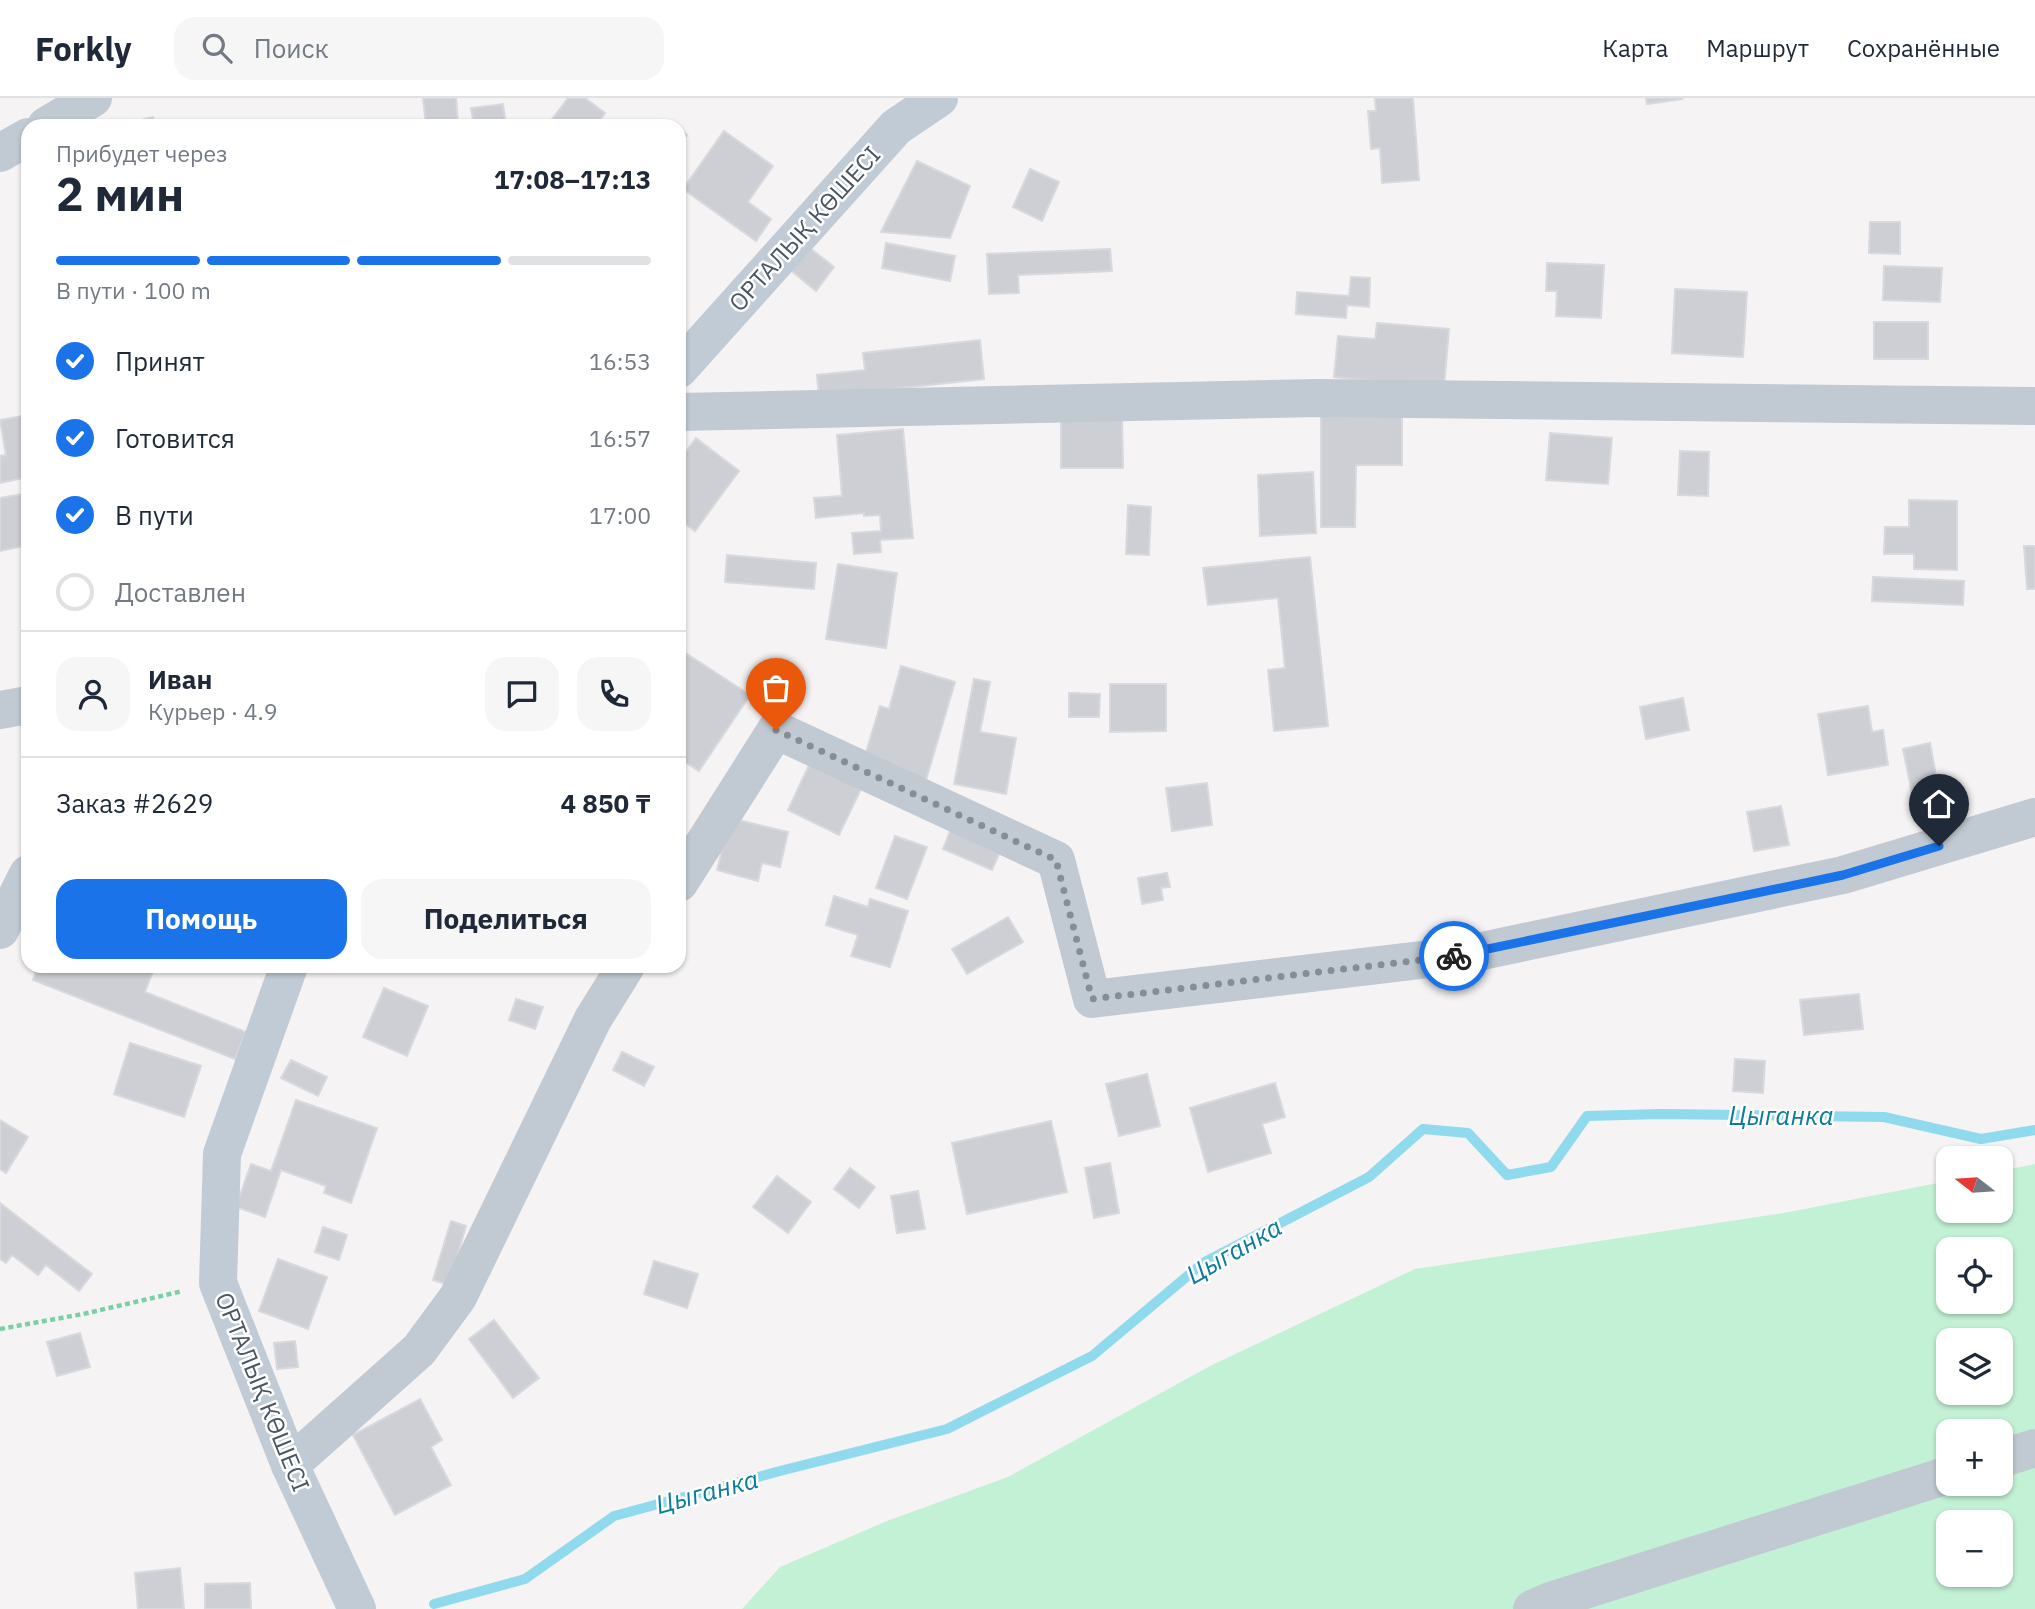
<!DOCTYPE html>
<html lang="ru">
<head>
<meta charset="utf-8">
<style>
  body { margin:0; font-family:"IBM Plex Sans",sans-serif; background:#f6f6f7; color:#1f2937; height:100vh; display:flex; flex-direction:column; font-size:26px; white-space:nowrap }
  * { box-sizing:border-box; margin:0 }
  p { font-size:23px; color:#747a83 }
  .icon { flex:none; width:38px; height:38px; fill:none; stroke:currentColor; stroke-width:2; stroke-linecap:round; stroke-linejoin:round }
  .map { position:relative; flex:1; overflow:hidden }
  .panel { position:absolute; left:21px; top:21px; width:665px; height:854px; display:flex; flex-direction:column; background:#fff; border-radius:21px; box-shadow:0 2px 5px #0004 }
  .panel>* { flex:none }
  .needle { width:46px; rotate:287deg }
  .buttons { position:absolute; left:1936px; top:1048px; display:grid; gap:14px }
  .buttons a { display:grid; place-items:center; width:77px; height:77px; border-radius:14px; background:#fff; box-shadow:0 2px 5px #0004; font-size:35px }
  .pin { position:absolute; display:grid; place-items:center; width:60px; height:60px; color:#fff; margin:-72px -30px; border-radius:50% 50% 50% 0; rotate:-45deg; box-shadow:0 0 7px #0007 }
  .pin .icon { rotate:45deg }
  .courier { position:absolute; display:grid; place-items:center; width:70px; height:70px; margin:-35px; border:5px solid #1a73e8; border-radius:50%; background:#fff; color:#222; box-shadow:0 2px 9px #0007 }
  .headline em { font-style:normal; font-weight:700 }
  .headline div { display:flex; flex-direction:column-reverse }
  .headline { display:flex; align-items:center; justify-content:space-between; height:119px; padding:0 35px }
  h1 { font-size:46px; font-weight:700; line-height:52px }
  .bar { display:grid; grid-template-columns:repeat(4,1fr); gap:10px 7px; align-content:center; height:84px; padding:0 35px }
  .bar i { height:9px; border-radius:5px; background:#e0e1e3 }
  .bar .active { background:#1a73e8 }
  .bar p { grid-column:span 4 }
  .line { display:flex; align-items:center; gap:18px; padding:0 35px; border-top:2px solid #e0e1e3 }
  .line div { flex:1 }
  .round { display:grid; place-items:center; flex:none; width:74px; height:74px; border-radius:21px; background:#f6f6f7 }
  ol { padding:0 35px; list-style:none }
  li { display:flex; align-items:center; gap:21px; height:77px }
  li p { margin-inline-start:auto }
  li .icon { padding:7px; border-radius:50%; background:#1a73e8; color:#fff; stroke-width:4 }
  li:last-child { color:#747a83 }
  li i { width:38px; height:38px; border:4px solid #e0e1e3; border-radius:50% }
  .primary-button { display:flex; gap:14px; margin-top:auto; padding:14px 35px }
  .primary-button a { flex:1; height:80px; border-radius:21px; background:#1a73e8; color:#fff; font-size:28px; font-weight:700; line-height:80px; text-align:center }
  .primary-button a+a { background:#f6f6f7; color:#1f2937 }
  header { display:flex; align-items:center; gap:42px; box-sizing:border-box; height:98px; padding:0 35px; background:#fff; border-bottom:2px solid #e0e1e3 }
  header strong { font-size:33px }
  nav { display:flex; gap:38px; margin-inline-start:auto; font-size:24px }
  .search { width:490px; height:63px; background:#f6f6f7; display:flex; align-items:center; gap:18px; box-sizing:border-box; padding:0 24px; border-radius:21px; color:#747a83; font-size:26px }
  .map>svg:first-child { display:block }
  .green { fill:#c3f1d5; fill-rule:evenodd }
  .lines { fill:none; stroke-linecap:round; stroke-linejoin:round }
  .stream { stroke:#90daee; stroke-width:10 }
  .building { fill:#cdcfd5; stroke:#d7d9de; stroke-width:2 }
  .path { stroke:#7ad0a6; stroke-width:4.5; stroke-dasharray:5 3.5; stroke-linecap:butt }
  .street { stroke:#c1cad2; stroke-width:38 }
  .secondary { stroke:#c1cbd6; stroke-width:38 }
  .done { stroke:#868d94; stroke-width:7; stroke-dasharray:0 12.6 }
  .route { stroke:#1a73e8; stroke-width:9 }
  .labels { text-anchor:middle; stroke-width:5; stroke-linejoin:round; paint-order:stroke }
  .street-label { font-size:24px; fill:#4a5661; stroke:#fff }
  .water-label { font-size:26px; font-style:italic; fill:#0c7c9b; stroke:#fff }
</style>
</head>
<body>
<header>
<strong>Forkly</strong>
<div class="search"><svg class="icon" aria-label="search" viewBox="0 0 24 24"><circle cx="10" cy="10" r="6"/><path d="M15 15l6 6"/></svg>Поиск</div>
<nav><a>Карта</a><a>Маршрут</a><a>Сохранённые</a></nav>
</header>
<div class="map">
<svg width="2035" height="1511" viewBox="0 0 2035 1511">
  <rect width="100%" height="100%" fill="#f5f3f3"/>
  <path class="green" d="M2035,1066V1511H742L780,1469L887,1423L1008,1379L1212,1267L1415,1171L1784,1115L1948,1083V1113H2000V1073ZM1948,1152H2000V1204H1948ZM1948,1242H2000V1295H1948ZM1948,1334H2000V1386H1948ZM1948,1424H2000V1477H1948Z"/>
  <g class="lines">
    <path class="stream" d="M434,1506L525,1481L614,1418L780,1373L947,1331L1092,1258L1203,1165L1369,1079L1423,1031L1468,1035L1507,1077L1551,1069L1587,1018L1661,1016L1884,1019L1981,1041L2035,1032"/>
  </g>
  <path class="building" d="M423,0H456L458,25L426,28Z
    M568,0H585L605,15L596,28H547Z
    M1375,0H1413L1419,82L1382,85L1380,50L1371,51L1368,13H1376Z
    M1646,0H1681L1682,1L1647,6Z
    M503,6L506,28H474L471,10Z
    M153,19L155,28H118Z
    M679,31L687,37L679,49Z
    M724,33L773,68L748,104L771,121L756,143L683,91Z
    M917,63L970,88L950,140L881,134Z
    M1030,71L1059,84L1042,123L1013,109Z
    M1870,124H1900V156L1869,155Z
    M886,145L955,158L950,183L882,170Z
    M806,147L834,169L816,193L788,170Z
    M1110,151L1112,173L1018,177L1019,195L989,196L987,156Z
    M1547,165L1604,167L1601,220L1556,218L1557,193H1546Z
    M1884,168L1942,170L1940,204L1883,202Z
    M1351,179L1370,180L1369,209L1347,207L1346,220L1296,216L1297,194L1349,198Z
    M1675,191L1747,194L1743,259L1672,255Z
    M28,219V247L22,221Z
    M1874,224H1928V261H1874Z
    M1377,225L1449,231L1444,289L1334,279L1338,238L1375,241Z
    M980,242L984,281L819,299L817,277L865,272L863,255Z
    M1321,316L1402,317V367H1356L1355,429H1321Z
    M28,317V379L0,385V358L6,357L0,322Z
    M1122,319L1123,370H1061V320Z
    M903,331L913,440L880,442L881,454L854,456L852,435L881,433L880,417L864,418V415L816,420L814,400L842,398L837,337Z
    M1550,335L1612,340L1608,386L1546,382Z
    M696,340L739,373L695,433L679,421V363Z
    M1680,353L1709,354L1708,398L1678,397Z
    M1313,374L1316,435L1260,438L1258,377Z
    M28,395V447L0,453V400Z
    M1909,402L1957,403V472L1914,471V456H1884L1885,429H1909Z
    M1128,407L1151,409L1149,457L1126,456Z
    M2024,448H2035V491H2027Z
    M727,457L816,465L814,491L725,484Z
    M1310,459L1328,628L1274,633L1268,572L1285,570L1278,500L1208,507L1203,470Z
    M838,466L897,475L886,550L826,541Z
    M1873,479L1964,483L1963,507L1872,503Z
    M687,556L750,597L699,673L679,660V568Z
    M901,568L955,584L926,682L863,664L880,608L889,611Z
    M974,581L990,584L980,634L1016,640L1006,696L954,686Z
    M1110,586H1166V633L1110,634Z
    M1069,595L1100,596L1099,619H1069Z
    M1683,600L1689,632L1646,641L1640,609Z
    M1868,608L1872,634L1883,632L1888,667L1828,677L1818,616Z
    M1930,645L1942,710L1916,715L1903,651Z
    M810,665L861,691L839,737L788,712Z
    M1207,685L1212,727L1172,733L1166,690Z
    M1781,708L1789,747L1754,753L1747,714Z
    M730,720L788,734L780,769L762,765L758,783L717,772Z
    M952,728L1002,749L992,772L943,751Z
    M895,738L927,749L907,801L876,790Z
    M1167,775L1170,789L1161,790L1163,802L1142,806L1138,780Z
    M834,798L868,809L870,801L908,813L890,869L851,858L858,837L826,827Z
    M1008,819L1023,844L967,876L952,851Z
    M38,868H155L145,894L246,934L235,961L33,882Z
    M384,890L428,908L407,958L363,939Z
    M1859,896L1863,931L1804,937L1800,902Z
    M516,901L543,909L535,931L509,922Z
    M130,945L201,968L184,1019L114,996Z
    M622,954L654,969L644,988L613,972Z
    M1735,961L1765,963L1763,995L1733,993Z
    M291,962L327,979L318,998L281,980Z
    M1147,976L1160,1028L1119,1038L1106,986Z
    M1275,985L1285,1019L1262,1026L1271,1055L1208,1074L1190,1010Z
    M296,1002L377,1030L351,1105L324,1095L326,1088L281,1072L265,1119L236,1109L251,1066L271,1073Z
    M0,1022L28,1039L6,1075L0,1071Z
    M1051,1023L1067,1094L967,1116L952,1045Z
    M1110,1065L1119,1115L1094,1120L1085,1070Z
    M850,1070L875,1089L859,1110L834,1091Z
    M777,1078L811,1104L788,1135L753,1109Z
    M918,1093L925,1131L897,1135L891,1098Z
    M0,1105L92,1176L79,1193L46,1167L38,1177L12,1157L6,1165L0,1161Z
    M451,1123L466,1128L449,1187L433,1182Z
    M323,1129L347,1137L339,1162L315,1154Z
    M278,1161L327,1179L308,1231L259,1213Z
    M654,1163L698,1176L687,1210L644,1196Z
    M494,1222L539,1280L513,1300L469,1241Z
    M80,1235L90,1269L57,1278L47,1244Z
    M295,1243L298,1269L277,1271L274,1245Z
    M420,1301L442,1342L431,1349L451,1387L395,1417L353,1337Z
    M180,1470L184,1511H138L135,1475Z
    M250,1485L251,1511H205V1486Z"/>
  <g class="lines">
    <path class="path" d="M0,1231L83,1216L183,1193"/>
    <path class="street" d="M46,28L93,0
      M0,55L28,39
      M679,314L1316,300L2035,308
      M0,612L28,607
      M679,785L776,632L1056,762L1092,901L1463,857L1843,777L2035,719
      M0,832L28,776
      M2000,1361L2035,1350
      M290,1367L419,1252L458,1199L593,921L626,868
      M1532,1511L1550,1503L1948,1377"/>
    <path class="secondary" d="M679,271L896,29L939,0
      M289,868L222,1056L218,1185L290,1367L357,1511"/>
  </g>
  <g class="lines">
    <path class="done" d="M776,632L1056,762L1092,901L1454,858"/>
    <path class="route" d="M1454,858L1843,777L1939,748"/>
  </g>
  <g class="labels">
    <g class="street-label">
      <text transform="translate(805 131) rotate(-48)" y="8">ОРТАЛЫҚ КӨШЕСІ</text>
      <text transform="translate(262 1294) rotate(68)" y="8">ОРТАЛЫҚ КӨШЕСІ</text>
    </g>
    <g class="water-label">
      <text x="1781" y="1027">Цыганка</text>
      <text transform="translate(1234 1153) rotate(-30)" y="9">Цыганка</text>
      <text transform="translate(707 1394) rotate(-15)" y="9">Цыганка</text>
    </g>
  </g>
</svg>
<div class="buttons">
<a><svg class="needle" viewBox="-14 -14 28 28"><path d="M0-13l5 13h-10z" fill="#e53935"/><path d="M0 13l5-13h-10z" fill="#747a83"/></svg></a>
<a><svg class="icon" aria-label="locate" viewBox="0 0 24 24"><circle cx="12" cy="12" r="6"/><path d="M12 2v4M12 18v4M2 12h4M18 12h4"/></svg></a>
<a><svg class="icon" aria-label="layers" viewBox="0 0 24 24"><path d="M12 4l9 5-9 5-9-5zM3 14l9 5 9-5"/></svg></a>
<a>+</a>
<a>−</a>
</div>
<div class="pin" style="left:776px;top:632px;background:#ea580c"><svg class="icon" aria-label="bag" viewBox="0 0 24 24"><path d="M5 8h14l-1 12H6zM9 8a3 3 0 0 1 6 0"/></svg></div>
<div class="pin" style="left:1939px;top:748px;background:#1f2937"><svg class="icon" aria-label="home" viewBox="0 0 24 24"><path d="M3 11l9-7 9 7M6 9v11h12V9"/></svg></div>
<div class="courier" style="left:1454px;top:858px"><svg class="icon" aria-label="bike" viewBox="0 0 24 24"><circle cx="6" cy="16" r="4"/><circle cx="18" cy="16" r="4"/><path d="M6 16l4-8h5l3 8M10 8l3 8H6M13 5h3"/></svg></div>
<section class="panel">
<div class="headline"><div><h1>2 мин</h1><p>Прибудет через</p></div><em>17:08–17:13</em></div>
<div class="bar"><i class="active"></i><i class="active"></i><i class="active"></i><i></i><p>В пути · 100 m</p></div>
<ol>
<li><svg class="icon" aria-label="check" viewBox="0 0 24 24"><path d="M5 12l5 5 9-10"/></svg>Принят<p>16:53</p></li>
<li><svg class="icon" aria-label="check" viewBox="0 0 24 24"><path d="M5 12l5 5 9-10"/></svg>Готовится<p>16:57</p></li>
<li><svg class="icon" aria-label="check" viewBox="0 0 24 24"><path d="M5 12l5 5 9-10"/></svg>В пути<p>17:00</p></li>
<li><i></i>Доставлен</li>
</ol>
<div class="line" style="height:126px"><a class="round"><svg class="icon" aria-label="person" viewBox="0 0 24 24"><circle cx="12" cy="8" r="4"/><path d="M4 21q1-7 8-7t8 7"/></svg></a><div><b>Иван</b><p>Курьер · 4.9</p></div><a class="round"><svg class="icon" aria-label="chat" viewBox="0 0 24 24"><path d="M4 5h16v11H9l-5 4z"/></svg></a><a class="round"><svg class="icon" aria-label="phone" viewBox="0 0 24 24"><path d="M5 4h4l2 5-3 2q2 4 5 5l2-3 5 2v4C11 20 4 13 5 4z"/></svg></a></div>
<div class="line" style="height:91px"><div>Заказ #2629</div><b>4 850 ₸</b></div>
<div class="primary-button"><a>Помощь</a><a>Поделиться</a></div>
</section>
</div>
</body>
</html>
